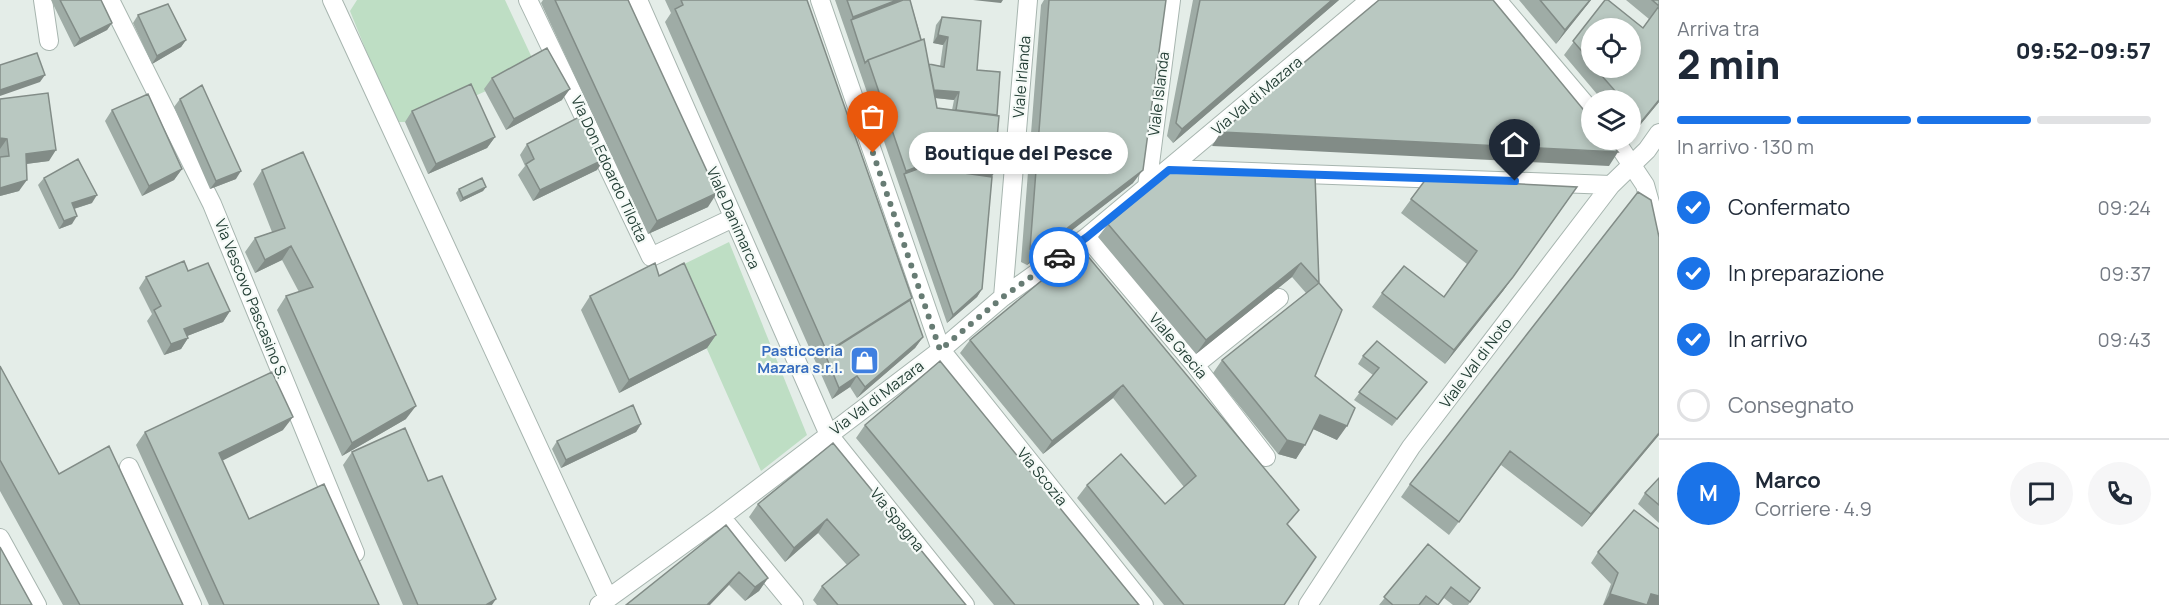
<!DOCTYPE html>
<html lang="it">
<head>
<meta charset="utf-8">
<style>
  body { margin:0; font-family:Manrope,sans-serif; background:#f6f6f7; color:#1f2937; height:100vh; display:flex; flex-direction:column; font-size:22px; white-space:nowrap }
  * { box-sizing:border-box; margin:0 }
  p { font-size:20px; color:#747a83 }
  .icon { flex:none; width:33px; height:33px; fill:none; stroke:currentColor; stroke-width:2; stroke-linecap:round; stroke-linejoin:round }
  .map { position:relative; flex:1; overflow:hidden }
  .details { display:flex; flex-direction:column; background:#fff; width:510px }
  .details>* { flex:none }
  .tools { position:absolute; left:1581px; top:18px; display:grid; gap:12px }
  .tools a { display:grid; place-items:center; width:60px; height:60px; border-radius:50%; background:#fff; box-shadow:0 3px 9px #0003; font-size:30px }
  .pin { position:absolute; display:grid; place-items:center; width:51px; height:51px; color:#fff; margin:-62px -26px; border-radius:50% 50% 50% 0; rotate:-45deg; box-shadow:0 0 6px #0007 }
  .pin .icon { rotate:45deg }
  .courier { position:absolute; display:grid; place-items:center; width:60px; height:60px; margin:-30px; border:4px solid #1a73e8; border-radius:50%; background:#fff; color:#222; box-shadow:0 2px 8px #0007 }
  .bubble { position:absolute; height:42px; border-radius:21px; background:#fff; box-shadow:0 3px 9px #0003; font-size:20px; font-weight:800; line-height:42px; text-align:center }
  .overview em { font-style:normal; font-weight:800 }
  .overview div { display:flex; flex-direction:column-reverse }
  .overview { display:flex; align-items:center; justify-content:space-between; height:102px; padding:0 18px }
  h1 { font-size:39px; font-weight:800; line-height:45px }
  .bar { display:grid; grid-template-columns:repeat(4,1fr); gap:9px 6px; align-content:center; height:72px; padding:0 18px }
  .bar i { height:8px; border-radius:4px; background:#e0e1e3 }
  .bar .selected { background:#1a73e8 }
  .bar p { grid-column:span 4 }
  .line { display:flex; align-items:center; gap:15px; padding:0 18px; border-top:2px solid #e0e1e3 }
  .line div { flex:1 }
  .round { display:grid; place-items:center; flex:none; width:63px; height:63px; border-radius:32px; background:#f6f6f7 }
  ol { padding:0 18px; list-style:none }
  li { display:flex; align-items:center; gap:18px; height:66px }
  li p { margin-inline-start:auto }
  li .icon { padding:6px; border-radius:50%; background:#1a73e8; color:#fff; stroke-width:4 }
  li:last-child { color:#747a83 }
  li i { width:33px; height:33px; border:3px solid #e0e1e3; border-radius:50% }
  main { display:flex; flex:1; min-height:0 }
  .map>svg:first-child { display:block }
  .green { fill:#bedec4 }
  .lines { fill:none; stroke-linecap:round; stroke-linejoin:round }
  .minor-casing { stroke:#a7b5af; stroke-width:20 }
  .minor { stroke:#fff; stroke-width:18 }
  .wall { fill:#9faca6; fill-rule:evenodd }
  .shaded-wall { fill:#828c87 }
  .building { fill:#b9c8c1; stroke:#828c87; stroke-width:1.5 }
  .done { stroke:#677c74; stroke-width:6; stroke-dasharray:0 10.8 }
  .route { stroke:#1a73e8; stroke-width:8 }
  .labels { text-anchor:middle; stroke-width:4.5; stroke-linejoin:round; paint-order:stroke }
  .street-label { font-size:15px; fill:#243f36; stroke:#f5faf7 }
  .shop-label { font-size:15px; font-weight:bold; fill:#366cbe; stroke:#f5faf7; text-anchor:end }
</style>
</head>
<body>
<main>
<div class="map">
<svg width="1659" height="605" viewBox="0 0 1659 605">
  <rect width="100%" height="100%" fill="#e4ede8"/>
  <path class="green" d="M357,0H505L534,62L486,91L466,100L463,95L405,122H395L350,11Z
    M729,242L807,435L761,471L672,270Z"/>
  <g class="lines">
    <defs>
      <path id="minor" d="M43,0L49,41
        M110,0L212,204L355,553
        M332,0L608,598
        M528,0L651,257L733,218
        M638,0L829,435L965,605
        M820,0L941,350L1144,605
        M1497,0L1592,112
        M1615,140L1645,185L1659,235
        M1169,169L1611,185
        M1147,187L1171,0
        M1087,237L1195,365L1266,457
        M1003,297L1028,0
        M1195,365L1279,298
        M129,467L192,605
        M721,517L794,605
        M0,538L37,605
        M599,605L721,517L941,350L1003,297L1087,237L1370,0
        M1308,605L1411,447L1611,185L1647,150L1659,133"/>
    </defs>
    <use href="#minor" class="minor-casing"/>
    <use href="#minor" class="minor"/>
  </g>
  <path class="wall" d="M51,0H101L112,23L107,30L74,47Z
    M543,0H628L708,207L648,234L541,3Z
    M665,0H807L912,298L910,300L923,337L915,348L857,398L850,387L832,399L665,22L671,13Z
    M835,0H910L929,64L940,66L943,45L933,43L936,25L942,17L977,70L997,115L994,173L992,177L982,289L977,297L947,323ZM935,98L954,100L952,110L937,108Z
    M1044,0H1166L1133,183L1027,265L1021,262L1041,5Z
    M1193,0H1339L1173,143L1167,136Z
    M1519,0H1591L1556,44Z
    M1605,0H1608L1643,28L1649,19L1626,0H1659V102L1631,136L1630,100H1602L1564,55ZM1592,28H1630V68H1592Z
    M138,15L186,40L181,47L152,64L133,23Z
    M492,78L562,100L506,130L484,89Z
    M0,99L49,161L26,164L19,191L0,196Z
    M180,99L236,179L210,189L174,107Z
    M112,110L182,169L174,180L142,196L105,121Z
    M412,111L495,137L487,148L428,174L405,122Z
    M527,144L597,170L533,201L518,175L525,166L520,155Z
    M262,170L406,419L342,456L277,310L286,296L299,292L282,260L255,273L245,252L255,238L272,232L253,184Z
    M1315,175L1319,283L1315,376L1337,440L1313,429L1296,459L1278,454L1213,373L1222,360L1306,293L1292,277L1196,354L1098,237L1108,224Z
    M44,178L92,203L74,209L72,224L59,229L38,185Z
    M1426,179L1577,187L1503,291L1445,364L1372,307L1382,293L1444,297L1467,264L1401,213Z
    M486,187L483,191L460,202L456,193L459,189Z
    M1659,237V435L1582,527L1501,465L1449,535L1401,497L1410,484Z
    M1081,248L1288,525L1284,605H1164L1077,498L1087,485L1165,504L1184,487L1113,398L1043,454L960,353L970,340Z
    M188,271L230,311L223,322L187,336L188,338L181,349L164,355L147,321L152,314L139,288L146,277Z
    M590,296L716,335L707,348L619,393L581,310Z
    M1363,356L1427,382L1392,426L1354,400L1373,375L1358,364Z
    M0,366L59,474L183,605H63L0,491Z
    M641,424L636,432L561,468L552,449L557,441Z
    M865,425L1139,605H994L856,438Z
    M283,430L222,460L249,519L379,605H209L136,445L145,432Z
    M833,443L966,605H817L813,600L822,586L847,565L818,533L785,562L749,517L758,504Z
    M352,452L428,481L492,605H403L343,465Z
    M1659,478V523L1638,504L1645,493Z
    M726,525L768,578L759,591L745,601L729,585Z
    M1659,529L1603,605L1611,584L1591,563L1598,552Z
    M1428,544L1480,588L1468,605H1453L1444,598L1438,605H1379Z"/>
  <path class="shaded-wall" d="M897,0H907L851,20L853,17Z
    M973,0H1003L1001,3Z
    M1332,0H1339L1173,143L1182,129Z
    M1590,0H1591L1556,44L1565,30Z
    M112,23L107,30L74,47L80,39Z
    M938,35L948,37L943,45L933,43Z
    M186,40L181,47L152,64L157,56Z
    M45,75L40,82L0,96V90Z
    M570,89L562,100L506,130L514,119Z
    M931,90L959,92L954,100L926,97Z
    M1659,100V102L1631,136L1641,122Z
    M1221,132L1618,152L1609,166L1212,146Z
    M495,137L487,148L428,174L436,164Z
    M0,138L7,139L0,149Z
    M56,150L49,161L18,165L26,154Z
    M949,155L941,166L904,174L906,171Z
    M605,159L597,170L533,201L540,190Z
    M952,168L994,173L986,184L945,179Z
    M182,169L174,180L142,196L149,186Z
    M1143,170L1133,183L1027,265L1036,252Z
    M241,171L236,179L210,189L216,181Z
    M27,180L19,191L0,196V188Z
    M486,187L483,191L460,202L463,198Z
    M1577,187L1503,291L1445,364L1454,350Z
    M717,193L708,207L648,234L657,221Z
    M97,195L92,203L67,211L72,203Z
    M77,216L72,224L59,229L64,221Z
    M291,246L282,260L255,273L265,260Z
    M1301,263L1292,277L1196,354L1206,340Z
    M982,289L977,297L947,323L953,315Z
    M912,298L903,311L825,354L827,352Z
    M230,311L223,322L177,340L184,329Z
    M716,335L707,348L619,393L629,380Z
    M923,337L915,348L857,398L865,387Z
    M188,338L181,349L164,355L171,344Z
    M857,376L850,387L832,399L839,388Z
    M1123,385L1113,398L1043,454L1052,441Z
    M416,406L406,419L342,456L352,443Z
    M1320,415L1347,426L1337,440L1311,428Z
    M293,417L283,430L210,467L219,453Z
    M641,424L636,432L561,468L566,460Z
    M1659,433V435L1582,527L1591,514Z
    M1287,440L1305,445L1296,459L1278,454Z
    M827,519L818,533L785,562L794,548Z
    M739,572L729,585L710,605H707Z
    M768,578L759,591L745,601L755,587Z
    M1610,594H1651L1659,596V605H1603Z
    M496,599L492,605H486Z"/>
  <path class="building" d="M60,0H101L112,23L80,39Z
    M555,0H628L717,193L657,221Z
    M681,0H807L912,298L827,352L675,9L683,5Z
    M847,0H897L853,17Z
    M903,0H910L921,40L868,60L865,63L851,20Z
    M1049,0H1166L1143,170L1036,252L1030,249Z
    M1200,0H1332L1182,129L1176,123Z
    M1379,0H1493L1592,120V140H1608L1618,152L1221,132Z
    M1540,0H1590L1565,30Z
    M1605,0H1608L1643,28L1659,6V100L1641,122L1630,110V100H1623L1595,68H1630V28H1592V63L1573,41Z
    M1652,0H1659V6Z
    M168,4L186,40L157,56L138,15Z
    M942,17L981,21L977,70L1000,72L997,115L956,110L959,92L934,90L929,64L944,67L948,37L938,35Z
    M924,39L937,108L999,116L994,173L952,168L949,155L906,171L868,60Z
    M547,48L570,89L514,119L492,78Z
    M37,53L45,75L0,90V65Z
    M471,84L495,137L436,164L412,111Z
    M202,85L241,171L216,181L180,99Z
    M48,93L56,150L26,154L27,180L0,188V157L9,156L7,139L0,138V99Z
    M148,94L182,169L149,186L112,110Z
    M581,116L591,143L597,141L605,159L540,190L526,164L534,159L527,144Z
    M303,152L416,406L352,443L286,296L313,287L291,246L265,260L255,238L285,228L262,170Z
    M947,158L950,171L992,177L982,289L953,315L904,174Z
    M78,159L97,195L72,203L77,216L64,221L44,178Z
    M1171,171L1315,175L1319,283L1342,310L1315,376L1355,408L1347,426L1320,415L1305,445L1287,440L1222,360L1319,283L1301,263L1206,340L1108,224Z
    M482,178L486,187L463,198L459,189Z
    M1426,179L1577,187L1513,277L1454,350L1382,293L1404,266L1444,297L1477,251L1411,199Z
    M1638,192L1651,200L1659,237V433L1591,514L1510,451L1459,522L1410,484Z
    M1081,248L1299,510L1287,524L1316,557L1284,605H1184L1087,485L1121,454L1165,504L1196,476L1123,385L1052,441L970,340Z
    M184,261L188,271L208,263L230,311L184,329L188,338L171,344L154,310L161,306L146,277Z
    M655,263L659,276L684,263L716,335L629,380L590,296Z
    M910,300L923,337L865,387L857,376L839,388L825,354Z
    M1377,341L1427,382L1397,419L1359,392L1379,368L1363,356Z
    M940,361L1139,605H1015L865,425Z
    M0,366L59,474L109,446L183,605H80L0,460Z
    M272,372L293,417L219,453L249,519L324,484L379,605H224L145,432Z
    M633,405L641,424L566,460L557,441Z
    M405,428L428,481L442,476L496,599L486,605H418L352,452Z
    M833,443L966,605H838L822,586L859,555L827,519L794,548L758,504Z
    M1659,478V505L1645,493Z
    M1634,510L1659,529V596L1651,594L1647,605L1610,594L1618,573L1598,552Z
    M726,525L768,578L755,587L739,572L707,605H626Z
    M1428,544L1480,588L1470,602L1451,587L1438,605L1426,596L1419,605H1393L1384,597Z
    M0,547L32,605H0Z"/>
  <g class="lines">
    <path class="done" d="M873,153L940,350L1003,297L1059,257"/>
    <path class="route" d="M1059,257L1087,237L1169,170L1515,181"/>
  </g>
  <defs>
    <symbol id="shop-square" viewBox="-11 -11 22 22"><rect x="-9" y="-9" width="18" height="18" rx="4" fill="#3f7fe0" stroke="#f5faf7"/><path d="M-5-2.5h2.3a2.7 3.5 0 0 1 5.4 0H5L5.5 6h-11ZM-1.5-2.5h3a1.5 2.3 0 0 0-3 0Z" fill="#fff"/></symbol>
  </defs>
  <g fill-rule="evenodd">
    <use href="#shop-square" x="848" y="344" width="33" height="33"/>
  </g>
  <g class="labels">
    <g class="street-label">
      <text transform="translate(1022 77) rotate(-85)" y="5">Viale Irlanda</text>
      <text transform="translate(1159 94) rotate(-83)" y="5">Viale Islanda</text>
      <text transform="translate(1257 96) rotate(-40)" y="5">Via Val di Mazara</text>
      <text transform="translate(609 169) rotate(65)" y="5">Via Don Edoardo Tilotta</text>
      <text transform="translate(733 218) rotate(66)" y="5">Viale Danimarca</text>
      <text transform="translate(251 299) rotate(68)" y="5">Via Vescovo Pascasino S.</text>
      <text transform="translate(1178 346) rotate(50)" y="5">Viale Grecia</text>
      <text transform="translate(1476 363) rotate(-53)" y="5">Viale Val di Noto</text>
      <text transform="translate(877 398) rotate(-37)" y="5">Via Val di Mazara</text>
      <text transform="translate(1042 477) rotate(51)" y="5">Via Scozia</text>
      <text transform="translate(897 520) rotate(51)" y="5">Via Spagna</text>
    </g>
    <g class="shop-label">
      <text x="843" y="356">Pasticceria<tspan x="843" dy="17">Mazara s.r.l.</tspan></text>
    </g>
  </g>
</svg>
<div class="tools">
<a><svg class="icon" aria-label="locate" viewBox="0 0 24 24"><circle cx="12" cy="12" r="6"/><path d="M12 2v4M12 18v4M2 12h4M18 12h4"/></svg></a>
<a><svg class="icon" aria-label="layers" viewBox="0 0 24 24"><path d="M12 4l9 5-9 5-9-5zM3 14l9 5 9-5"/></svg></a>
</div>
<div class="pin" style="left:873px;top:153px;background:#ea580c"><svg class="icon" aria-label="bag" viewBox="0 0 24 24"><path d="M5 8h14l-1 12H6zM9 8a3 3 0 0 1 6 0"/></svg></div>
<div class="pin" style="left:1515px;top:181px;background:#1f2937"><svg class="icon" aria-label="home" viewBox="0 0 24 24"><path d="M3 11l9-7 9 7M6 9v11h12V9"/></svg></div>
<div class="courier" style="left:1059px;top:257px"><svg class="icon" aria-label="car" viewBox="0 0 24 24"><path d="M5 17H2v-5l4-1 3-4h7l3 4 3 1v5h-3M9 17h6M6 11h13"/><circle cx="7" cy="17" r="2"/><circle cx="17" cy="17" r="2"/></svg></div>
<div class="bubble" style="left:909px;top:132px;width:219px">Boutique del Pesce</div>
</div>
<section class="details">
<div class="overview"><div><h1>2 min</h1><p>Arriva tra</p></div><em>09:52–09:57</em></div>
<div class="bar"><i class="selected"></i><i class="selected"></i><i class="selected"></i><i></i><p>In arrivo · 130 m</p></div>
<ol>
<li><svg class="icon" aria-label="check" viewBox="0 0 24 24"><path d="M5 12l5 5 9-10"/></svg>Confermato<p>09:24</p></li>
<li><svg class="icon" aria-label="check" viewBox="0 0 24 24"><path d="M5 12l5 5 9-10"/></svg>In preparazione<p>09:37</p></li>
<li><svg class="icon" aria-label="check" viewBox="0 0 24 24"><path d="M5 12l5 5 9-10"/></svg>In arrivo<p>09:43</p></li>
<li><i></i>Consegnato</li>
</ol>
<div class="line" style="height:108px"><b class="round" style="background:#1a73e8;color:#fff">M</b><div><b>Marco</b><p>Corriere · 4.9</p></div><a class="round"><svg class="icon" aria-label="chat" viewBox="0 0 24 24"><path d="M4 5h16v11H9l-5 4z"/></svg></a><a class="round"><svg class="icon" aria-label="phone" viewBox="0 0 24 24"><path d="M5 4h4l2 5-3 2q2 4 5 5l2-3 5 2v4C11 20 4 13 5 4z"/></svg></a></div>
</section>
</main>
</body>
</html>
